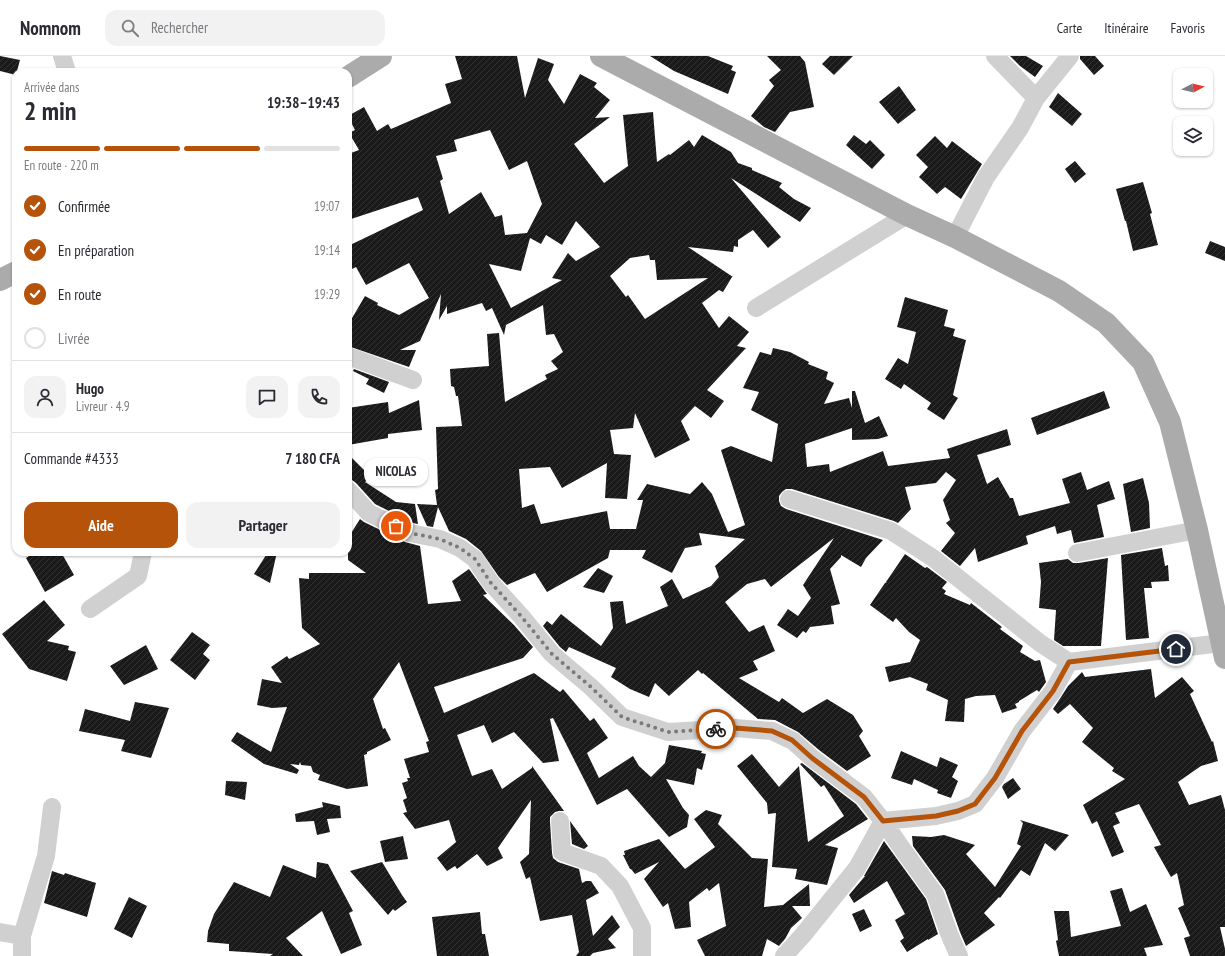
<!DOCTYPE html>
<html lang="fr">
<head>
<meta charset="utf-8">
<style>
  body { margin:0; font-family:"PT Sans Narrow",sans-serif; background:#f2f2f3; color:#2b2b33; height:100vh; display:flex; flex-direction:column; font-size:15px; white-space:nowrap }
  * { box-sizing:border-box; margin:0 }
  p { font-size:13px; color:#7c7c81 }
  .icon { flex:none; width:22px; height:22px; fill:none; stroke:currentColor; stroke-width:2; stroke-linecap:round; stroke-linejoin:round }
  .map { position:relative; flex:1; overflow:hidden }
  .drawer { position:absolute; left:12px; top:12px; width:340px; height:488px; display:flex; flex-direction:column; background:#fff; border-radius:12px; box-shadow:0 1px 3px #0004 }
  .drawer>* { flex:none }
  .needle { width:26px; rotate:83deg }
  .buttons { position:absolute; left:1173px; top:12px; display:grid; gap:8px }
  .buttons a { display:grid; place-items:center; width:40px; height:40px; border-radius:8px; background:#fff; box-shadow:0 1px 3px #0004; font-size:20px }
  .pin { position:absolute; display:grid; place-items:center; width:34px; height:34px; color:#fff; margin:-17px; border:2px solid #fff; border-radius:50%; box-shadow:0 1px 4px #0007 }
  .courier { position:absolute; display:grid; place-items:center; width:40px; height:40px; margin:-20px; border:3px solid #b45309; border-radius:50%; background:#fff; color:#222; box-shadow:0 1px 5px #0007 }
  .bubble { position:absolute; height:28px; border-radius:12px; background:#fff; box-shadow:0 1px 3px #0004; font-size:13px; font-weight:700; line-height:28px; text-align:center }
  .headline em { font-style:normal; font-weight:700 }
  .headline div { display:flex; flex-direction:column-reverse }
  .headline { display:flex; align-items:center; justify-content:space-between; height:68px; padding:0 12px }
  h1 { font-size:26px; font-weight:700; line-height:30px }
  .bar { display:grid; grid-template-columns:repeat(4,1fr); gap:6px 4px; align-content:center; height:48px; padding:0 12px }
  .bar i { height:5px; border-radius:3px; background:#e1e1e2 }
  .bar .on { background:#b45309 }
  .bar p { grid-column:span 4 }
  .line { display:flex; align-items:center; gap:10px; padding:0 12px; border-top:1px solid #e1e1e2 }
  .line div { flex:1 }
  .round { display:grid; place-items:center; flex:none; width:42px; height:42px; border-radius:12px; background:#f2f2f3 }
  ol { padding:0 12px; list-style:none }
  li { display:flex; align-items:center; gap:12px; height:44px }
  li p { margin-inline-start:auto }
  li .icon { padding:4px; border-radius:50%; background:#b45309; color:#fff; stroke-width:4 }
  li:last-child { color:#7c7c81 }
  li i { width:22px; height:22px; border:2px solid #e1e1e2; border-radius:50% }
  .primary-button { display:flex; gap:8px; margin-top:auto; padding:8px 12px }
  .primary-button a { flex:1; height:46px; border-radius:12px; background:#b45309; color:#fff; font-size:16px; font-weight:700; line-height:46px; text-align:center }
  .primary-button a+a { background:#f2f2f3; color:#2b2b33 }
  header { display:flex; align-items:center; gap:24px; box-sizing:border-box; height:56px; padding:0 20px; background:#fff; border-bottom:1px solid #e1e1e2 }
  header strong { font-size:19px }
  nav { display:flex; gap:22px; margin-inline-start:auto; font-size:14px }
  .search { width:280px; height:36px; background:#f2f2f3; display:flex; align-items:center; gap:10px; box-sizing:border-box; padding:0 14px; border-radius:12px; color:#7c7c81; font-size:15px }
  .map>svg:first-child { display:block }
  .building { fill:url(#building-hatch); fill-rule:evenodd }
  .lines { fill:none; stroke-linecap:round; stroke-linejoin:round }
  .street { stroke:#d0d0d0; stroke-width:18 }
  .primary { stroke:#ababab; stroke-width:22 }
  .done { stroke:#7a7a7a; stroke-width:4; stroke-dasharray:0 7.2 }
  .route { stroke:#b45309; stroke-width:5 }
</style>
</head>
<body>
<header>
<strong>Nomnom</strong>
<div class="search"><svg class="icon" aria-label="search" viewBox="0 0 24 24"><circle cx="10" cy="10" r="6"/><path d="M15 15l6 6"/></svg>Rechercher</div>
<nav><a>Carte</a><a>Itinéraire</a><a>Favoris</a></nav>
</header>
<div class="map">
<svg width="1225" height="900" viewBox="0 0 1225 900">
  <defs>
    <pattern id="building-hatch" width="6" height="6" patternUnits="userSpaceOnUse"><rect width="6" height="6" fill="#1a1a1a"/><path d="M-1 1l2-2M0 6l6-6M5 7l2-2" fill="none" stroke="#333"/></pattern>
  </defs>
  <rect width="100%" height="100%" fill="#fff"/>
  <path class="building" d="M0,0L20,4L16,19L0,15Z
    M455,0H517L525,42L538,2L554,8L548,24L564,48L580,18L597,27L594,31L610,44L595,62L610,61L574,88L604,127L628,110L623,59L653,56L657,106L669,98L670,99L689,84L694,91L702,79L731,96L738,107L752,112V114L782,127L779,131L794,143L811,152L800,166L731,122L781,181L768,192L753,174L738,184V191L734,190L733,196L688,191L733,221H732L723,236L719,234L702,247L719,272L729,260L749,276L737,290L746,292L707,334L724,345L711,362L695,350L681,365L690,384L655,402L635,357L633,372L610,374L614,398L631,399L627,443L605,442L607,407L562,432L550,411L519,413L522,452L534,448L541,468L607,455L610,473H636L643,444H637L647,428L690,438L702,426L712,438L728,476L745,469L721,394L731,390L772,406L778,368L751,354L759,336L743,332L760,296L771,299L773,292L790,296L809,306L808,308L828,316L826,323L834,327L824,348L849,342L852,352V335H855L865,367L879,360L888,380L878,383L852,384V372L805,388L807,411L829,408L830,416L883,395L888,410L950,402L947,393L1007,373L1011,389L977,399L987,428L998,421L1010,442H1013L1019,460L1070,447L1062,423L1081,416L1087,434L1109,425L1115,443L1097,449L1104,481L1074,487L1071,474L1057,478L1055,470L1026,480L1028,488L978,506L975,492L960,510L941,495L955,477L946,467L950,464L943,444L956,424L946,416L936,427L905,431L911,453L898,467L894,465L792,433H786L782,436L779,440V445L781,450L786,453L883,484L866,502L861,511L841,499V501L830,513L840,548L831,550L834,568L810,571L806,577L803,575L797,582L777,569L788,553L798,560L811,542L803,529L834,482L771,531L765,523L747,528L725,546L749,576L764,569L775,595L753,605L758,614L739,622L779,646L782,642L803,657L827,643L853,659L863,675L859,680L871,700L847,715L819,694L798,676L775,664L758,663L703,617L702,618L698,614L669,640L655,627L649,641L630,633L611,621L616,612L569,591L566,596L560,591L543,570L547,565L552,569L561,558L601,590L613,572L610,546L623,545L626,568L668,550L660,531L672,523L683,543L711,530L719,521L715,510L745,483L699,477L702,489L685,492L672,517L642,502L646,494H610L608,502L547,536L535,517L507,529L499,521L481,495L466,483L449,475L438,451L433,471L427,470L417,448L437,449L435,434L438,433L436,371L462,370L458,340H456L454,331L451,330L450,313L489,310L487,278L499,277L505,346L547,323L545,319L558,313L551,305L563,296L554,278L546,279L543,249L506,269L504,279L492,252L486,255L482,247L447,258V250L439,264L441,238L420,285L400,294H416L409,311L348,290V269L365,240L378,247L377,249L399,259L429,242L409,207L366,229L356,211L348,215V190L423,154L418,141L348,164V98L359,94L349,77L355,74L348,60L364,51L377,75L388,68L391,73L451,47L445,28L462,23ZM490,74L509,114L527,105L542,148L527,177L505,179L502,159L495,161L481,136L449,158L440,125L443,123L436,100L457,95L454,84ZM576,165L600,191L576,205L568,197L552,222L562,224L511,252L489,208L521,215L530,182L541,188L546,179L562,189ZM649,199L650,204H655L657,224L708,222L645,263L628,239L626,241L610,220L630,202Z
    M650,0H708L733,10L731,14L736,16L728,38L674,15Z
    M767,0H800L805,6L814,51L790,56L775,76L764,71L751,60L774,30L769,24L781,14Z
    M830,0H853L834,19L822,8Z
    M1010,0H1026L1043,10L1035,21L1020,10Z
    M1080,0H1095L1104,10L1094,19L1080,3Z
    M899,30L916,54L898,68L879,46Z
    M1058,37L1082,58L1072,70L1049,51Z
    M854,79L866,88L870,84L885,99L872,113L846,89Z
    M935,80L947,92L952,85L982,108L961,143L945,131L937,138L919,121L928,111L916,99Z
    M1075,105L1086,118L1075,127L1065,113Z
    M1143,126L1152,157L1150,158L1158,189L1133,195L1126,165H1125L1116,133Z
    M1210,185L1225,191V205L1205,197Z
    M905,241L948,254L944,270L955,273L953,280L966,284L953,339L958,342L944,364L927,353L931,347L904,328L901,333L885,323L898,302L908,308L916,276L897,271Z
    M354,313L389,326L384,337L366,328L369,323L353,315Z
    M1104,335L1110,352L1037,379L1031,362Z
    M419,344L422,374L388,378V382L348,389V352L388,346L389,357Z
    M348,398L371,421L365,426L396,446L415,448L418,468L413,467L375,448L356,427L352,424H348Z
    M1143,422L1149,447L1150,472L1131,476L1123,428Z
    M360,463L364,466L405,486L420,490L428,548L461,545L452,525L469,513L487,538L483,539L514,569L533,591L523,602L434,631L444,657L534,617L560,636L563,633L590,665L594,662L608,682L587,697L599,722L633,700L639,710L651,721L665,707L669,689L702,695L701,697L706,698L702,714L697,712L694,729L666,723L683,752L689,759L687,771L669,781L627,733L597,749L553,662L550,663L559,705L543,707L514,676L492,687L484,669L457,679L472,720L492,713L502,733L532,712V710L564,755H559L555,756L550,761V766L552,797L553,802L558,806L579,813L582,827L586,825H591L599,837L586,844L593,880L612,859L620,871L608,883L616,892L593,897L590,900H576L579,896L572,859L540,865L530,821L526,823L520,806L529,798L531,744L498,792L503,802L487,810L477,798L457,813L455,810L447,815L437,802L456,786L449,764L415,773L403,757L407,756L403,744L407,742L402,727L408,725L407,722H410L404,703L429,696L426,686L429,685L399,606L373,643L383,673L385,672L391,684L367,696V698L364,699L368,730L347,733L318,724L320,719L313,716L311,710L301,709L300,706L299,709L290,708L299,714L297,718L264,708L231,685L237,676L271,696L287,651L272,652L257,649L262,623L282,627L271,611L287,600L289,603L320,588L302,572L299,522L309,523V517H366L348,504V482Z
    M1162,492L1165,510L1168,509L1169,525L1151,526L1152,532H1144L1149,582L1126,584L1121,499Z
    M35,496H61L74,519L45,536L26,502Z
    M268,496H277L270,527L254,518Z
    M905,498L925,512L927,511L947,526L942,532L946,535L944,538L970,549L971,547L1002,571L1000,573L1023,590L1020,596L1035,605L1040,604L1046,626L1039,636L1037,634L1019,645V646L1015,648L1017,652L1002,657L995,639L976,640L965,643L964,666L945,665L948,644L926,634L928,628L910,621L889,626L885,611L910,606L920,584L909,576L896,562L893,566L870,549L885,527L887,526H886Z
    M1108,502L1101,590H1063L1054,584L1056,554L1039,552L1041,526L1039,507L1068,503L1073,507H1079Z
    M598,512L613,520L604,537L583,531Z
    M44,544L65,569L47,585L69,590L68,594L76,596L67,625L29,613L2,578Z
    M192,576L210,589L203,598L210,604L195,624L170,604Z
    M146,589L158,613L124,629L110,610Z
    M1151,613L1155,642L1182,621L1194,635L1190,638L1212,686L1213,685L1218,705L1201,710L1178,726L1189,749L1221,739L1225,754V871H1220L1225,893V900H1190L1184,882L1190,880L1178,852L1184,849L1177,817L1171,821L1154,791L1161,789L1139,748L1115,757L1120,767L1113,770L1124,796L1112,801L1097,765L1092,768L1083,749L1125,723L1112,715L1114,712L1082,686L1093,672L1070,648L1058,658L1053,653L1061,641L1068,630L1082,616L1085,621Z
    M135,646L169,652L151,702L121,695L125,684L79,675L85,653L130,665Z
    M901,695L937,711L940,701L958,709L952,721L958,725L951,742L937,737L938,734L914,723L912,729L891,722Z
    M752,698L779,731L799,710L808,786L844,760L824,729L821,731L800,708L802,707L856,748L868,763L825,789L838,792L827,829L795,823L797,813L772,811L776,757L768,758L767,747L737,710Z
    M1013,722L1021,733L1008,743L1002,731L1004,728Z
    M226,725L247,726L245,744L225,739Z
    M322,746L340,750L341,762L327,763L330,776L317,779L314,765L296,766L295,758L323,751Z
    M706,754L722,759L718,768L752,802L768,803L764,851L783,849L809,828L810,850H792L802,862L791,872L785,883L779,890L767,883L762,900H705L697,884L726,870L719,827L709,835L707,832L689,846L691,871L675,873L668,847L663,851L644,823L659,806L635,818L631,813H630L623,799H625L624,795L659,783L685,813L715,791L694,763Z
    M1020,764L1069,779L1055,795L1045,787L1030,820L1021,814L1000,842L999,841L984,857L995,869L966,890L960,876L945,834L913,790L912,780L931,781L944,779L975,789L966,798L995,831L1021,790L1017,788L1023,767Z
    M570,765L588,790L584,793L572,788Z
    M403,780L408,803L385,806L380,785Z
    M884,785L926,843L938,878L928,884V883L907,896L900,885L904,882L895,864L905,858L887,825L854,847L849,839L865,820H864Z
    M317,806L328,808L353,855L349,857L362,889L341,898L322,855L286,882L303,900H270L273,898L229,895V888L207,886L208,875L214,858L234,826L270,841L283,809L316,822Z
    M382,806L402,839L407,846L395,855L393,853L388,859L350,815Z
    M52,815L64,819L65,817L96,827L87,861L44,847Z
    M1122,832L1130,856L1146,848L1163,889L1144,892L1147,900H1059L1056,885L1058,884L1054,855H1069L1071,881L1121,870L1110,835Z
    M129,841L147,850L132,882L114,873Z
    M864,853L872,870L860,876L852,858Z
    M480,856L482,878H485L489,900H437L432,861Z"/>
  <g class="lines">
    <path class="street" d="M62,0L67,16
      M995,0L1036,42
      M955,181L986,121L1020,72L1036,42L1070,0
      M756,252L907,159
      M348,300L413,324
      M348,434L369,457L410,477L440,483L460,492L475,503L491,527L521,560L552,598L591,631L622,661L668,676L735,672L772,675L793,685L812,702L864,741L883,765L903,794L935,838L950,880L959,900
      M789,443L891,475L933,502L1040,587L1069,606
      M1077,497L1197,474
      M90,553L138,520L143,496
      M560,765L562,796L601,810L620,830L642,872V900
      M0,876L22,880
      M22,900V880L46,800L52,751
      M784,900L803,879L857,812L883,765L936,760L958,755L975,748L995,722L1022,675L1053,635L1069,606L1221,587"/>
    <path class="primary" d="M601,0L907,159L955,181L1059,235L1106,267L1143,306L1170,366L1197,474L1225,602
      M348,21L381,0
      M0,224L16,216"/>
  </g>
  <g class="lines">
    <path class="done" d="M396,470L410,477L440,483L460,492L475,503L491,527L521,560L552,598L591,631L622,661L668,676L716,673"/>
    <path class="route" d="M716,673L735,672L772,675L792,684L812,702L864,741L883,765L936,760L958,755L975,748L995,722L1022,675L1053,635L1069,606L1176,593"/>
  </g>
</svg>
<div class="buttons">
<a><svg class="needle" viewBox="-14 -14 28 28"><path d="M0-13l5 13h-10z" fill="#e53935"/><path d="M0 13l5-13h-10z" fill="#7c7c81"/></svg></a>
<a><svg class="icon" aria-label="layers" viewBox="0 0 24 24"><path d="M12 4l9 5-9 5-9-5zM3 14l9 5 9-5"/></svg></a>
</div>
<div class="pin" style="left:396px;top:470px;background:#ea580c"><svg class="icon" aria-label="bag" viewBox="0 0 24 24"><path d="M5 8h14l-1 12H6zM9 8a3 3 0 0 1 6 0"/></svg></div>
<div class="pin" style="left:1176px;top:593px;background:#1f2937"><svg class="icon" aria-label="home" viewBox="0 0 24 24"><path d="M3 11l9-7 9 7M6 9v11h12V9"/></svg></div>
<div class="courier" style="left:716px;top:673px"><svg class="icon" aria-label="bike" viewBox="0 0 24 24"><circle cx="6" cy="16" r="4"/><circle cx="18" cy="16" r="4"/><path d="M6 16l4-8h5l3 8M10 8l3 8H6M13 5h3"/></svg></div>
<div class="bubble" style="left:364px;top:402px;width:64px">NICOLAS</div>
<section class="drawer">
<div class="headline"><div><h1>2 min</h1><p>Arrivée dans</p></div><em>19:38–19:43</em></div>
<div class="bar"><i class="on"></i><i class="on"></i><i class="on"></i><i></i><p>En route · 220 m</p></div>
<ol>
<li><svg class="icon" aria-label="check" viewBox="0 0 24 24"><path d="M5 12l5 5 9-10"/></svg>Confirmée<p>19:07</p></li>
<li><svg class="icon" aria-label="check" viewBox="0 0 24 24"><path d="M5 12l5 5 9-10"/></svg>En préparation<p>19:14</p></li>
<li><svg class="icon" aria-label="check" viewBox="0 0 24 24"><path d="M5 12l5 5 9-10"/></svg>En route<p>19:29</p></li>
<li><i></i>Livrée</li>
</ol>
<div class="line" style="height:72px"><a class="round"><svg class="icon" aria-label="person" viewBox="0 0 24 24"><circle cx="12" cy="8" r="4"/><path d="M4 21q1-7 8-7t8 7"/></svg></a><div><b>Hugo</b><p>Livreur · 4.9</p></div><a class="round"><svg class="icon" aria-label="chat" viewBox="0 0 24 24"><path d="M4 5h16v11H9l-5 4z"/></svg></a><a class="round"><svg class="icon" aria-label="phone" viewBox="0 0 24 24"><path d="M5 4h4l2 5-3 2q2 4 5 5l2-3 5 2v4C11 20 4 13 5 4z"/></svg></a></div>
<div class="line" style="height:52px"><div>Commande #4333</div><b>7 180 CFA</b></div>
<div class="primary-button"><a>Aide</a><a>Partager</a></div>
</section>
</div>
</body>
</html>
